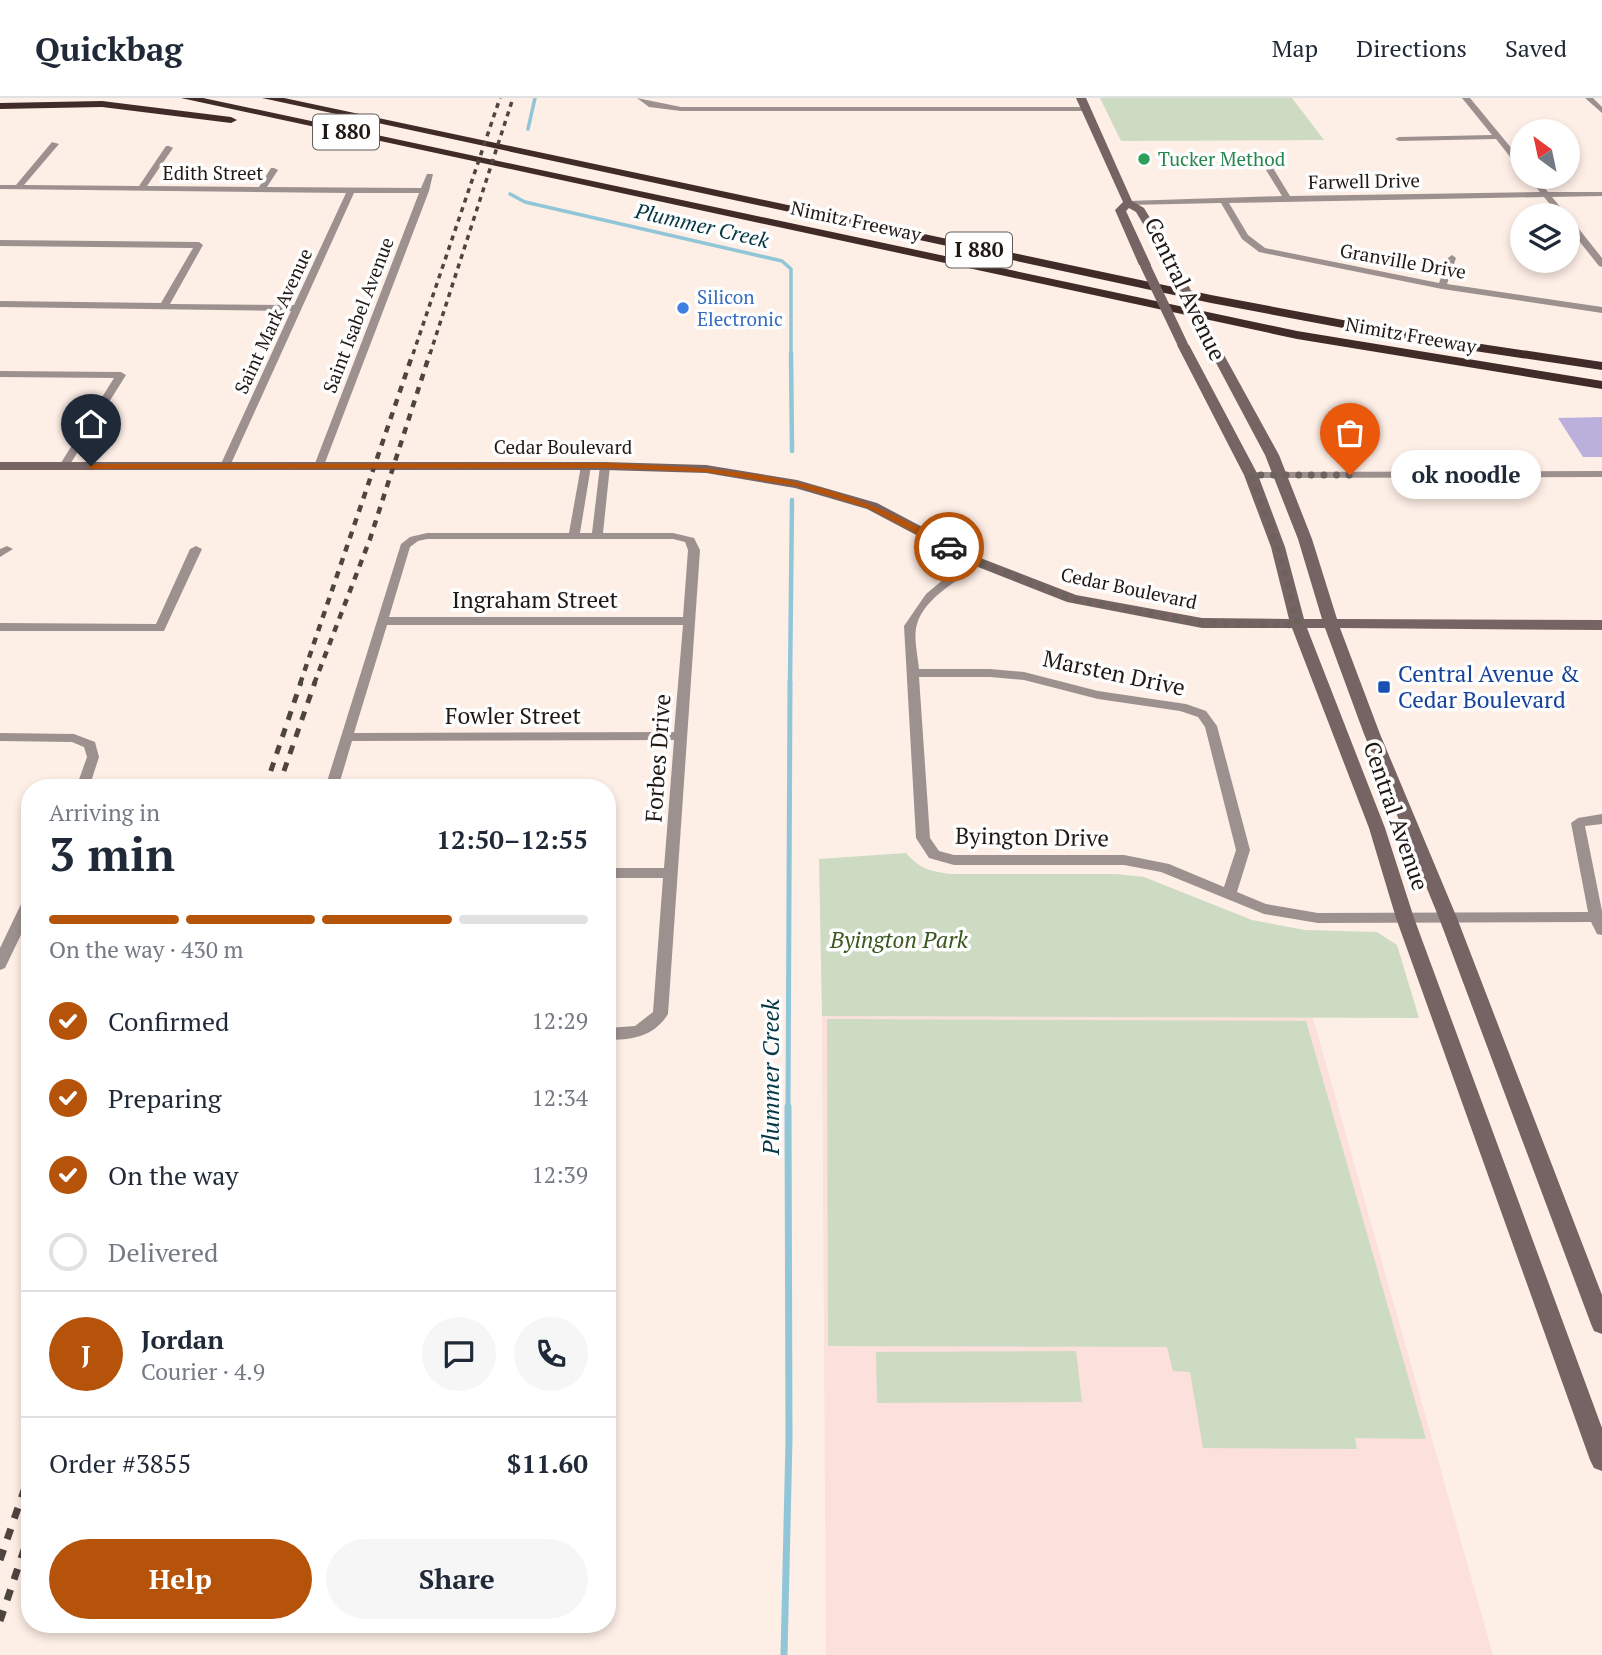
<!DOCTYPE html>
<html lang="en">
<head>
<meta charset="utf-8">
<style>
  body { margin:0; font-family:"PT Serif",serif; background:#f6f6f7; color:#1f2937; height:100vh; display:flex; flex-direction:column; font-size:26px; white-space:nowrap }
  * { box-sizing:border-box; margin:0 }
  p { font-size:23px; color:#747a83 }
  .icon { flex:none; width:38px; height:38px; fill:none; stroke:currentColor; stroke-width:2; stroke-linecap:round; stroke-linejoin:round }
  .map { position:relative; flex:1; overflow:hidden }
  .panel { position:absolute; left:21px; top:681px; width:595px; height:854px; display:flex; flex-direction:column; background:#fff; border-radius:28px; box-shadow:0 4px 10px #0003 }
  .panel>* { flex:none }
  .needle { width:46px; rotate:327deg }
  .buttons { position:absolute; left:1510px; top:21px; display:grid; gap:14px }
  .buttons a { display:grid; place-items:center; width:70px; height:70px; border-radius:50%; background:#fff; box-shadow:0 4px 10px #0003; font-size:35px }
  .pin { position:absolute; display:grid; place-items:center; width:60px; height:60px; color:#fff; margin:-72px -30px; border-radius:50% 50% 50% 0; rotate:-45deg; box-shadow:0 0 7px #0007 }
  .pin .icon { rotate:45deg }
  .courier { position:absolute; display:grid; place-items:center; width:70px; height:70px; margin:-35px; border:5px solid #b45309; border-radius:50%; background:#fff; color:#222; box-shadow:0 2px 9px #0007 }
  .bubble { position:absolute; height:49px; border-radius:24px; background:#fff; box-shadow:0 4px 10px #0003; font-size:23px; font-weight:700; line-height:49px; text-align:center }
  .headline em { font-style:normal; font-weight:700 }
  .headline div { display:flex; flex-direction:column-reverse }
  .headline { display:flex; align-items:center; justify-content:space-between; height:119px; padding:0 28px }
  h1 { font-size:46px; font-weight:700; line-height:52px }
  .bar { display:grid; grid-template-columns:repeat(4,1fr); gap:10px 7px; align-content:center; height:84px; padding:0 28px }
  .bar i { height:9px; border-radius:5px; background:#e0e1e3 }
  .bar .selected { background:#b45309 }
  .bar p { grid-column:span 4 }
  .line { display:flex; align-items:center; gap:18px; padding:0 28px; border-top:2px solid #e0e1e3 }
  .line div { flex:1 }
  .round { display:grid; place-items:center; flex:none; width:74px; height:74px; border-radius:37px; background:#f6f6f7 }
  ol { padding:0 28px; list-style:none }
  li { display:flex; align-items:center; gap:21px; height:77px }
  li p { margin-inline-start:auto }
  li .icon { padding:7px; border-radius:50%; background:#b45309; color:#fff; stroke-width:4 }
  li:last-child { color:#747a83 }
  li i { width:38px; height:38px; border:4px solid #e0e1e3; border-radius:50% }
  .primary-button { display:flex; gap:14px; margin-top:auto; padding:14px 28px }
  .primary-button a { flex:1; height:80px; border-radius:42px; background:#b45309; color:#fff; font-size:28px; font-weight:700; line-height:80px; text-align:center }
  .primary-button a+a { background:#f6f6f7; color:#1f2937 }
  header { display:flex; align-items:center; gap:42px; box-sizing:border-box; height:98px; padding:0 35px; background:#fff; border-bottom:2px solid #e0e1e3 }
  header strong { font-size:33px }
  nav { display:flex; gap:38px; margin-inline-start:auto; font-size:24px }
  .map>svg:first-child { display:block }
  .education { fill:#fbe0db }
  .green { fill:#ccdbc2 }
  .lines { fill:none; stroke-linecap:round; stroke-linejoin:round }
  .stream-far3 { stroke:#91c6d8; stroke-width:3.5 }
  .stream-far2 { stroke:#91c6d8; stroke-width:4.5 }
  .stream-far1 { stroke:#91c6d8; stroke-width:5 }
  .stream { stroke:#91c6d8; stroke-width:7 }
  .building { fill:#bbb0db }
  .minor { fill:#9d9190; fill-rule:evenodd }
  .secondary { fill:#756463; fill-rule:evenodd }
  .motorway { fill:#402b29; fill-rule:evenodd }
  .rail-far3 { stroke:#4e453f; stroke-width:3.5; stroke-dasharray:5 5; stroke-linecap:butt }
  .rail-far2 { stroke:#4e453f; stroke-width:4.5; stroke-dasharray:7 7; stroke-linecap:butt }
  .rail-far1 { stroke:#4e453f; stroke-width:5; stroke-dasharray:9 9; stroke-linecap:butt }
  .rail { stroke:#4e453f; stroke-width:7; stroke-dasharray:11 11; stroke-linecap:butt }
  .secondary-bridge { stroke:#756463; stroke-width:10 }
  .route { fill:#b45309 }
  .done { stroke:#6d635d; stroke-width:7; stroke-dasharray:0 12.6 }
  .leisure-dot { fill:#2e9e5b; stroke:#fefefe; stroke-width:2.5 }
  .shop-dot { fill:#3f7fe0; stroke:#fefefe; stroke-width:2.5 }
  .transit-dot { fill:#1a4fb4; stroke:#fefefe; stroke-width:2.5 }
  .labels { text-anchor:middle; stroke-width:7; stroke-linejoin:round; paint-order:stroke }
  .far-leisure-label { font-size:19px; fill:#27864d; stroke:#fefefe; text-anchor:start }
  .far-street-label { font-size:19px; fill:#201813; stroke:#fefefe }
  .far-shop-label { font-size:19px; fill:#366cbe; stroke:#fefefe; text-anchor:start }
  .shield { fill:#fefefe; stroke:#635d5a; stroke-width:2 }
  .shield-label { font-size:21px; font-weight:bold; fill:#201813 }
  .far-water-label { font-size:21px; font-style:italic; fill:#053744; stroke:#fefefe }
  .street-label { font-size:23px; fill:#201813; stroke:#fefefe }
  .transit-label { font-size:23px; fill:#164399; stroke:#fefefe; text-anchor:start }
  .park-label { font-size:23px; font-style:italic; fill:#3a571e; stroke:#fefefe }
  .water-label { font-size:24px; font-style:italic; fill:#053744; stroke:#fefefe }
</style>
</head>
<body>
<header>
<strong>Quickbag</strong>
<nav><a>Map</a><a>Directions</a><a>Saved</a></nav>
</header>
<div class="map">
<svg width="1602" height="1557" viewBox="0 0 1602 1557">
  <rect width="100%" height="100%" fill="#fdeee6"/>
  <path class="education" d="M822,918L1313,920L1493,1557H826Z"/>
  <path class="green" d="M1100,0H1292L1324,42L1121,43Z
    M906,755C919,771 931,773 950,776H1116L1144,779L1252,822L1305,832L1377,834L1397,847L1419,920L822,918L819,761Z
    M827,921L1306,923L1426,1341L1355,1340L1357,1351L1203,1350L1190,1274L1173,1273L1167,1249L828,1248Z
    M1076,1253L1082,1304L877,1305L876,1254Z"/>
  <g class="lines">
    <path class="stream-far3" d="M528,31L535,0
      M510,96L525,104L782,163L791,171V256"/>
    <path class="stream-far2" d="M791,255L792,353
      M790,586L792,402"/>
    <path class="stream-far1" d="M788,1011L790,584"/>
    <path class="stream" d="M784,1557L789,1342L788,1009"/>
  </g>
  <path class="building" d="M1602,319V359H1583L1558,320Z"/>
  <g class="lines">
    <path class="minor" d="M637,0L681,9H1086L1090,11L1086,13H681L649,9Z
      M1462,0H1470L1522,63V70H1519L1496,41L1399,43L1395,41L1399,39L1492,37Z
      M1585,0H1593L1602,9V15Z
      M52,44L59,46L24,87L139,88L166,48H169L173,50L147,88L259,89L271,70H274L278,72L267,89L421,90L427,76H433L429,93L323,370H315L314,368L419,95H354L230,368L225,371L220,368L291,213L0,209V203L161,205L193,150L0,148V142L199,144L203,147L170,206L294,207L346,95L0,91V87H16Z
      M1270,70H1273L1290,98L1540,94L1528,79H1536L1548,94H1602V98L1552,99L1567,117H1559L1544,99L1229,105L1248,137L1265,150L1439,185L1448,160L1452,157L1456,160L1447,186L1602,209V215L1442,191L1259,154L1242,141L1221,105L1128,107L1124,105L1128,103L1282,98L1266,72Z
      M1568,120L1571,121L1602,160V169L1599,168L1568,129Z
      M0,273L121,274L126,277L69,368L64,371L59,368L114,280L0,279Z
      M586,365L591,368L580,435H592L600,368L605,365L610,368L603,435H673L694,440L700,452L668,916C654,939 631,942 607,942V930L635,928L653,914L663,780H607V770H664L674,642L352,643L338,690H325L401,446L410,439L427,435H569L581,368ZM427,441H673L685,444L688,452L683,519H389L410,449L418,443ZM387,527H683L674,634L354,635Z
      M1602,373V379L1251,380L1246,377L1251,374Z
      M7,448L13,451L0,459V451Z
      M196,448L202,451L164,533H0V525L156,526L190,451Z
      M978,461L984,464L982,466C960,481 925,499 917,526C913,539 918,558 919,571H990L1024,574L1098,593L1186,606L1206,613L1217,628L1250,752L1237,794L1266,806L1318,815L1588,814L1571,725L1578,720L1602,716V726L1585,728L1602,813V837L1597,836L1591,824L1318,825L1264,816L1161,774L1124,767H954L929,760L916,740L904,528L926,496L944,481ZM919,579H990L1024,582L1098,601L1180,613L1198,619L1205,629L1236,752L1224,789L1169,766L1124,757H954L939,753L930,740Z
      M0,635L74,636L95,644L99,659L89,690H76L87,659L84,649L72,644L0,643Z
      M30,797V818L5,870L0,872V850L23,802Z"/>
    <path class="secondary" d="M1076,0H1086L1132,103L1144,110L1178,166L1176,168H1168L1136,114L1129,110L1126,113L1151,167L1145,170L1139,167L1115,112L1123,104Z
      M1183,243L1189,247L1258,377L1285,449L1304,521H1322L1298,441L1265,357L1206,246L1208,243L1218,246L1279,357L1312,441L1337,521L1602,522V532L1340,530L1380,636L1457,820L1602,1197V1236L1594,1233L1591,1226L1439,820L1364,636L1325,530H1307L1385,730L1414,820L1602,1330V1373L1594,1370L1590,1362L1396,820L1369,730L1292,530H1202L1067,504L973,467L867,411L795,390L706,375L605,372H0V364H605L706,367L797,382L877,405L983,461L1076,497L1202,520L1289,521L1271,449L1244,377L1177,247Z"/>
    <path class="motorway" d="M181,0H203L1297,233L1602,283V291L1297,241Z
      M262,0H284L1211,197L1428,238L1602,264V272L1428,246L1211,205Z
      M102,3L231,19L237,22L231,25L102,9L0,11V5Z"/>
    <path class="rail-far3" d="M413,256L500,0
      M430,256L513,0"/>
    <path class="rail-far2" d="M300,586L413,255
      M314,586L370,441L430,255"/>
    <path class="rail-far1" d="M265,690L301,584
      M278,690L315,584"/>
    <path class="rail" d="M0,1462L30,1375
      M0,1523L30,1434"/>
    <path class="secondary-bridge" d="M1172,166L1212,246
      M1145,167L1183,247"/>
  </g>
  <path class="route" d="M605,365C713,369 814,374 912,426C926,433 942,439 954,449L946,451L868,410L796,388L706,374L605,370L91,371L87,368L91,366Z"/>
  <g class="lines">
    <path class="done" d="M949,449L978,464L1072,501L1202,525L1298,527L1278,449L1251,377H1350"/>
  </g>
  <circle class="leisure-dot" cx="1144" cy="61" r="7"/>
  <circle class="shop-dot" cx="683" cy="210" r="7"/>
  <rect class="transit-dot" x="1377" y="582" width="14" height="14" rx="3.5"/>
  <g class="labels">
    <g class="far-leisure-label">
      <text x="1158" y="68">Tucker Method</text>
    </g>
    <g class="far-street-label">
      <text x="213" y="82">Edith Street</text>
      <text transform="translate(1364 83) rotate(-1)" y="7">Farwell Drive</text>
      <text transform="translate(856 123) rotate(12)" y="7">Nimitz Freeway</text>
      <text transform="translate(1403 163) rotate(10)" y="7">Granville Drive</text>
      <text transform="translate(358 217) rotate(-69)" y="7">Saint Isabel Avenue</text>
      <text transform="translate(273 223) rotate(-65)" y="7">Saint Mark Avenue</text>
      <text transform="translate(1411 237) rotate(10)" y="7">Nimitz Freeway</text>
      <text x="563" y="356">Cedar Boulevard</text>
      <text transform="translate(1129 490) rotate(12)" y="7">Cedar Boulevard</text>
    </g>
    <g class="far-shop-label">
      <text x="697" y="206">Silicon<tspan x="697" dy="22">Electronic</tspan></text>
    </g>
    <g class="shield">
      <rect x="313" y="16.5" width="66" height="35" rx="5"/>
      <rect x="946" y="134.5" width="66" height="35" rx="5"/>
    </g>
    <g class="shield-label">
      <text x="346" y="41">I 880</text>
      <text x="979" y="159">I 880</text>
    </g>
    <g class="far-water-label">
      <text transform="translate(702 128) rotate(13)" y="7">Plummer Creek</text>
    </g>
    <g class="street-label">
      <text transform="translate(1185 191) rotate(64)" y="8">Central Avenue</text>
      <text x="535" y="510">Ingraham Street</text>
      <text transform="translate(1114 575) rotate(12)" y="8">Marsten Drive</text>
      <text x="513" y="626">Fowler Street</text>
      <text transform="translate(658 660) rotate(-86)" y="8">Forbes Drive</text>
      <text transform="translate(1396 718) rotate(71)" y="8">Central Avenue</text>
      <text transform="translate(1032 739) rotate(1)" y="8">Byington Drive</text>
    </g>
    <g class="transit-label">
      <text x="1398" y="584">Central Avenue &amp;<tspan x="1398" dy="26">Cedar Boulevard</tspan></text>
    </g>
    <g class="park-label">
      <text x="899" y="850">Byington Park</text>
    </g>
    <g class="water-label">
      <text transform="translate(771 979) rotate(-90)" y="8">Plummer Creek</text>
    </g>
  </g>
</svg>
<div class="buttons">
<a><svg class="needle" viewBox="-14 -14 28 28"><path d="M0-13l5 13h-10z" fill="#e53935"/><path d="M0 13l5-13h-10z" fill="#747a83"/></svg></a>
<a><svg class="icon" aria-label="layers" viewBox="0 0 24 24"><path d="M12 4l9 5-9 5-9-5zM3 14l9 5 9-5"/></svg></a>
</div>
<div class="pin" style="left:1350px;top:377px;background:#ea580c"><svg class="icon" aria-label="bag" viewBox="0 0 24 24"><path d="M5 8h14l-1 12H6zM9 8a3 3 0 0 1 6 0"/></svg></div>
<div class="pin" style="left:91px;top:368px;background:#1f2937"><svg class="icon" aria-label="home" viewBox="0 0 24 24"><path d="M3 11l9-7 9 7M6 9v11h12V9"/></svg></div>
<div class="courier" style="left:949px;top:449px"><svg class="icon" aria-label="car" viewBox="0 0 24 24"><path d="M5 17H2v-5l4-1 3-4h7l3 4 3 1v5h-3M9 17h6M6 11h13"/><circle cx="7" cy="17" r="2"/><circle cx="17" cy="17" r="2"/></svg></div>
<div class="bubble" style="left:1391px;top:352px;width:150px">ok noodle</div>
<section class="panel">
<div class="headline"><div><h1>3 min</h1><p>Arriving in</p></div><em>12:50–12:55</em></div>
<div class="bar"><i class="selected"></i><i class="selected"></i><i class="selected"></i><i></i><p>On the way · 430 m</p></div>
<ol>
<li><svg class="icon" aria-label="check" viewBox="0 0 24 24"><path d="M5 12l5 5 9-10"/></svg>Confirmed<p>12:29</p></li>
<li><svg class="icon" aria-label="check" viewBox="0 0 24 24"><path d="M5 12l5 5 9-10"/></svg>Preparing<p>12:34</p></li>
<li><svg class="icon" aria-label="check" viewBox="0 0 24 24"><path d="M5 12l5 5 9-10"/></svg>On the way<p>12:39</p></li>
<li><i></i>Delivered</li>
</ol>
<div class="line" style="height:126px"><b class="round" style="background:#b45309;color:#fff">J</b><div><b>Jordan</b><p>Courier · 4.9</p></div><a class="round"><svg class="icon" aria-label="chat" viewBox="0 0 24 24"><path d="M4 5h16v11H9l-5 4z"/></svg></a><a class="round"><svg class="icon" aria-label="phone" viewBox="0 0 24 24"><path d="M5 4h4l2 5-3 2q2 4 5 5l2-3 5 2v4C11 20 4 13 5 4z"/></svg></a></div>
<div class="line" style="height:91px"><div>Order #3855</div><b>$11.60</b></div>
<div class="primary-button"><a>Help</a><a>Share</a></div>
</section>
</div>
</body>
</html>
